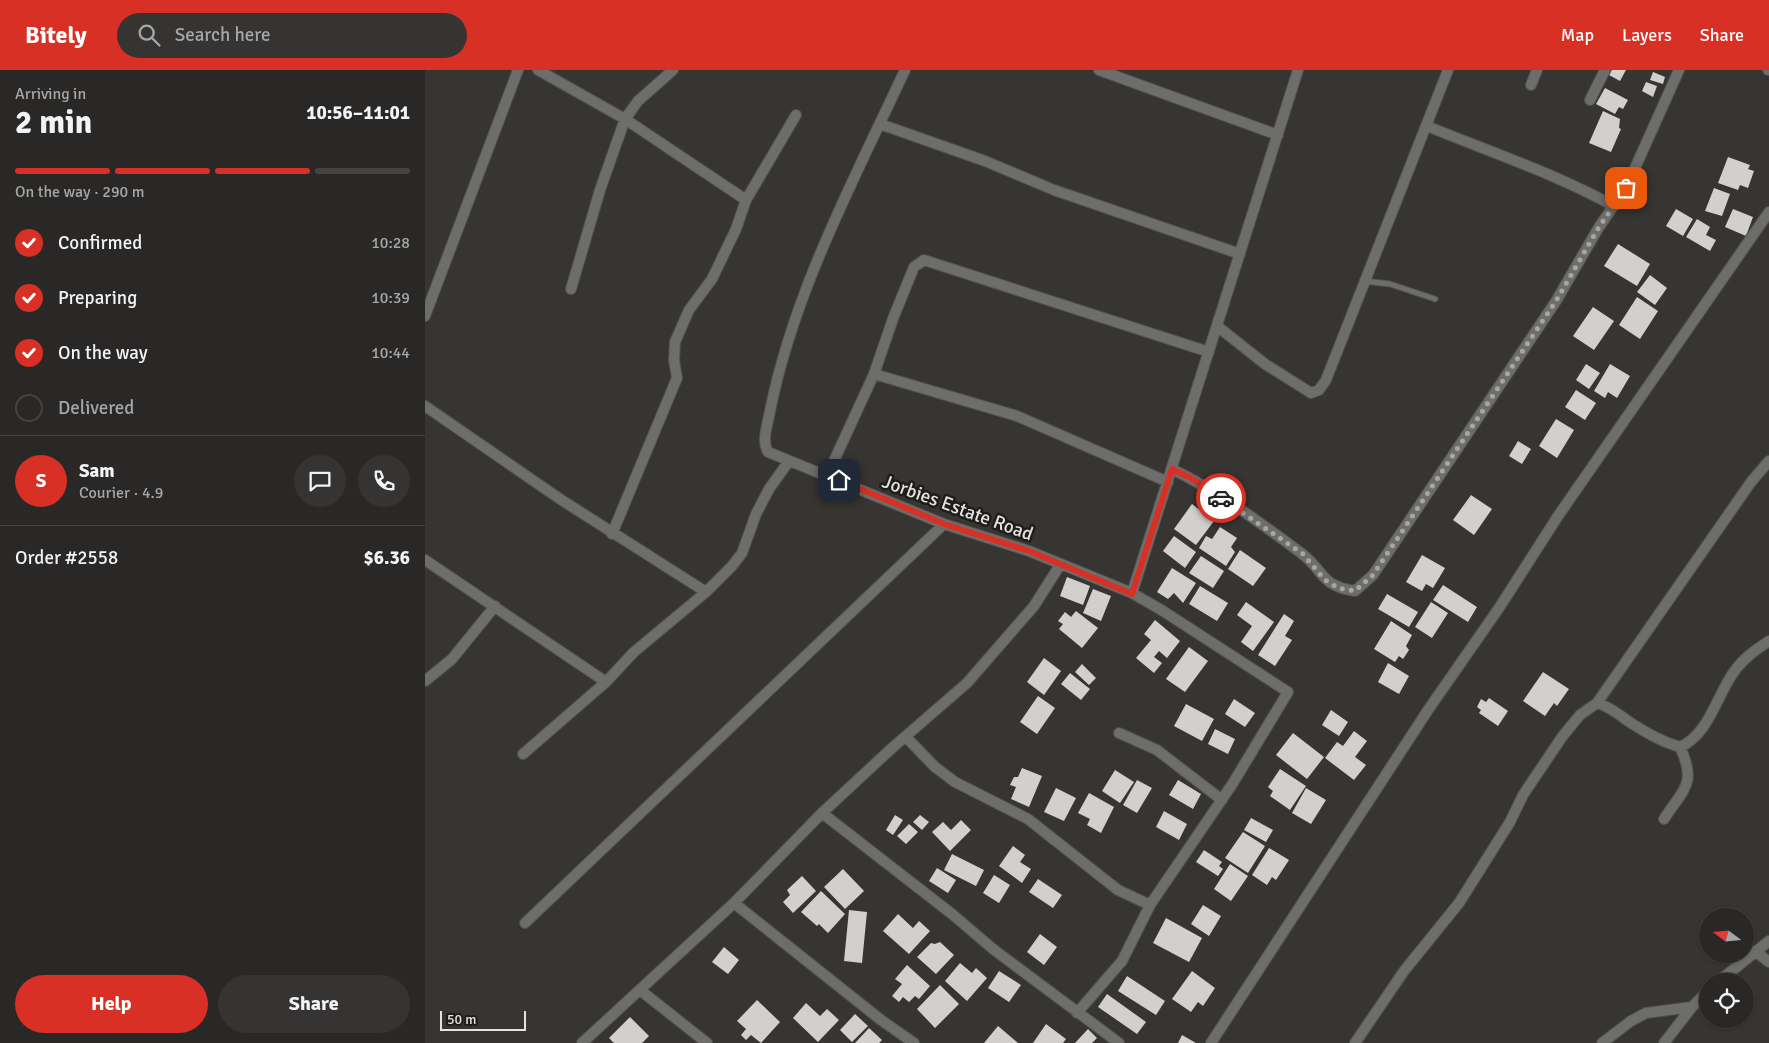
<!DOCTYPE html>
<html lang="en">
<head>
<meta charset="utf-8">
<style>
  body { margin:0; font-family:Signika,sans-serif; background:#353432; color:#f1f3f6; height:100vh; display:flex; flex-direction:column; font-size:19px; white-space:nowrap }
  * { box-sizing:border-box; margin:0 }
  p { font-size:16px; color:#a5a6a7 }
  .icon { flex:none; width:28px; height:28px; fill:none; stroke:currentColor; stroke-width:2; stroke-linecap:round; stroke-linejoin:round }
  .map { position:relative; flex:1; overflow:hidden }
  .details { display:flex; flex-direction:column; background:#292826; width:425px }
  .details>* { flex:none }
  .needle { width:32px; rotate:286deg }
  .tools { position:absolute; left:1274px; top:838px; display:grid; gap:10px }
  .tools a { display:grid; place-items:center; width:55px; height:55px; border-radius:50%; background:#292826; box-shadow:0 1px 4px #0004,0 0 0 1px #454443; font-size:25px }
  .scale { position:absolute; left:15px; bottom:12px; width:86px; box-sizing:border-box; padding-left:5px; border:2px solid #e4e3e1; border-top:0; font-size:14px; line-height:18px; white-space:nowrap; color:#e4e3e1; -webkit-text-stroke:4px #1e1d1c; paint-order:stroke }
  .pin { position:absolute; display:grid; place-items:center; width:42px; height:42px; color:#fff; margin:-21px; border-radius:10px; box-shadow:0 2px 8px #0006 }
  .courier { position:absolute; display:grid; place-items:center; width:50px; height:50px; margin:-25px; border:4px solid #d93025; border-radius:50%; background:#fff; color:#222; box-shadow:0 1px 6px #0007 }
  .head em { font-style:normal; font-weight:700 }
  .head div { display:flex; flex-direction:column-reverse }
  .head { display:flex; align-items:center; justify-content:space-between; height:85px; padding:0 15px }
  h1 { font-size:32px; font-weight:700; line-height:38px }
  .bar { display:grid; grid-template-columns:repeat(4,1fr); gap:8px 5px; align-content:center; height:60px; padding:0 15px }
  .bar i { height:6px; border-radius:4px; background:#454443 }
  .bar .on { background:#d93025 }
  .bar p { grid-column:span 4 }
  .line { display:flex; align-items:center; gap:12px; padding:0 15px; border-top:1px solid #454443 }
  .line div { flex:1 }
  .round { display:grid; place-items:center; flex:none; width:52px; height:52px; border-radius:26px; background:#353432 }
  ol { padding:0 15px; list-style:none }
  li { display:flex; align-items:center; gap:15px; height:55px }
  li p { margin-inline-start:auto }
  li .icon { padding:5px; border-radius:50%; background:#d93025; color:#fff; stroke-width:4 }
  li:last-child { color:#a5a6a7 }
  li i { width:28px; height:28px; border:2px solid #454443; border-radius:50% }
  .button { display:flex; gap:10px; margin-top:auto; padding:10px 15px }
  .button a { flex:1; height:58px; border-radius:30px; background:#d93025; color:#fff; font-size:20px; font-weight:700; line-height:58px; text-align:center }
  .button a+a { background:#353432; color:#f1f3f6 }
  header { display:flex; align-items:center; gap:30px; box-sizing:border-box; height:70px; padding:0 25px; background:#d93025; color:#fff }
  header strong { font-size:24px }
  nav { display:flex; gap:28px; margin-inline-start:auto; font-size:18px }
  .search { width:350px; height:45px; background:#353432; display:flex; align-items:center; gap:12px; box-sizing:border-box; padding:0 18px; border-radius:28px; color:#a5a6a7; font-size:19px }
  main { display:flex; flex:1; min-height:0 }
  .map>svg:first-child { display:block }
  .building { fill:#d2d0cc }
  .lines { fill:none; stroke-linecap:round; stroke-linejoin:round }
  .service-casing { stroke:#53514e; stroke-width:7 }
  .minor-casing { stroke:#53514e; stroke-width:12 }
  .service { stroke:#6d6d6b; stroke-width:5 }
  .minor { stroke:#6d6d6b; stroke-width:10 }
  .done { stroke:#a7a6a4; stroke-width:5; stroke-dasharray:0 9 }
  .route { stroke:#d93025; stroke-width:6 }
  .labels { text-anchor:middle; stroke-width:5; stroke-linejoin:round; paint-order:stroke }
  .street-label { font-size:19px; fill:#e4e3e1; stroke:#1e1d1c }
</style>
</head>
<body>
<header>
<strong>Bitely</strong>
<div class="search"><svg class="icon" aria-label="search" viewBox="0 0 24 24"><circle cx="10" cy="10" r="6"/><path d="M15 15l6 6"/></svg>Search here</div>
<nav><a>Map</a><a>Layers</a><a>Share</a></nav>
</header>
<main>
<section class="details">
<div class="head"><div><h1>2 min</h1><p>Arriving in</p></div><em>10:56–11:01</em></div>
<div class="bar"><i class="on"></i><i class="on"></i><i class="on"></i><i></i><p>On the way · 290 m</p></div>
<ol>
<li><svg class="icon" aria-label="check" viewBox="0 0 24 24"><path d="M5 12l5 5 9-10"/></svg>Confirmed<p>10:28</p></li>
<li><svg class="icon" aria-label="check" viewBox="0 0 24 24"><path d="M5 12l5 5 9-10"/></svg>Preparing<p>10:39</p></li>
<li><svg class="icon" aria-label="check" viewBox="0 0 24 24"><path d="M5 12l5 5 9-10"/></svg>On the way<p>10:44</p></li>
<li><i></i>Delivered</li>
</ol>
<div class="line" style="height:90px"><b class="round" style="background:#d93025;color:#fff">S</b><div><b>Sam</b><p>Courier · 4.9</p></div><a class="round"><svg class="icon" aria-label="chat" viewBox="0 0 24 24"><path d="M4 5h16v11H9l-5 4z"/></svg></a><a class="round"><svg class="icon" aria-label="phone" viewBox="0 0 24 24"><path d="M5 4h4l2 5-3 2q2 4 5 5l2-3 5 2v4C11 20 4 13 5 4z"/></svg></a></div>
<div class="line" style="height:65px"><div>Order #2558</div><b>$6.36</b></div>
<div class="button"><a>Help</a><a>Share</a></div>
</section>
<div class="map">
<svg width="1344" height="973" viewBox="0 0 1344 973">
  <rect width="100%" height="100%" fill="#373532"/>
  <path class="building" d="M1187,0H1201L1195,11L1184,5Z
    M1228,2L1240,7L1238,14L1225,10Z
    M1221,12L1232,16L1228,27L1217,21Z
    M1180,18L1203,30L1198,39L1194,37L1190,44L1171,34Z
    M1178,41L1195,49L1194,58L1196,59L1186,82L1164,73Z
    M1303,87L1325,95L1323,99L1329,101L1323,118L1315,115L1313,120L1293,113Z
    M1289,118L1305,124L1297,146L1280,141Z
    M1251,139L1268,149L1258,166L1241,156Z
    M1308,139L1328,147L1321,166L1300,157Z
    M1272,149L1285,157L1281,165L1291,170L1285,181L1261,167Z
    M1193,174L1225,194L1212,216L1179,196Z
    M1225,205L1242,218L1230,235L1212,222Z
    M1212,227L1233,241L1215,269L1194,255Z
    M1168,237L1189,251L1169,280L1148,266Z
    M1161,294L1175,303L1164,319L1151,310Z
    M1185,294L1205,306L1192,328L1183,322L1180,328L1169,321Z
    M1151,320L1171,333L1160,350L1140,337Z
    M1131,349L1149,360L1132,388L1114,376Z
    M1093,371L1106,379L1097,394L1084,386Z
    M1046,425L1067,439L1049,465L1028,450Z
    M767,434L789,451L771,475L749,459Z
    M795,457L812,468L806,477L810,482L801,496L774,478L781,466L787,469Z
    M749,466L771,482L760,498L738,481Z
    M815,480L841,498L828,516L803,499Z
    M997,485L1020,498L1008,518L1001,514L997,521L981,512Z
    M776,486L799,501L788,518L764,503Z
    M747,498L771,513L758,533L749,523L743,529L732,522Z
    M642,507L665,516L658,535L635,526Z
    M1018,515L1052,537L1043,552L1008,530Z
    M775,516L803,533L792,551L764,534Z
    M668,519L686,526L676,551L658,543Z
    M962,524L993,542L984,557L953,539Z
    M821,532L849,552L828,581L816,572L827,556L812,545Z
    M1006,532L1023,543L1007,568L990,557Z
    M651,541L673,558L657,578L634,559L638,554L633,551L640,542L646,547Z
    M859,544L869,551L860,566L867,570L850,596L833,585Z
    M730,550L755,571L742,588L734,581L729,587L737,593L729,603L711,588L726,570L719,564Z
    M966,551L987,565L981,576L984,580L978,589L974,586L970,592L949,579Z
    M764,577L783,591L760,622L741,609Z
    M619,588L636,601L619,625L602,612Z
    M963,593L984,606L974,624L953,612Z
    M657,594L671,608L664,615L650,602Z
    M1118,602L1144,619L1132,636L1129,633L1120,646L1098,631Z
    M645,603L665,619L656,630L636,614Z
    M613,626L630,638L612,664L595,652Z
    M1064,628L1083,641L1073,656L1054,643L1056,640L1052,637L1056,629L1061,632Z
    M809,629L830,643L820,657L800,644Z
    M761,634L789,649L777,671L749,656Z
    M906,640L923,652L914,666L897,655Z
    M790,659L810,669L803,684L783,674Z
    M929,661L942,671L930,687L941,695L929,710L900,688L912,672L918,676Z
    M868,663L899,687L882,709L851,685Z
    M597,698L617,706L604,737L586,729L591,717L585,715L589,707H593Z
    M855,699L881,716L865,740L845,726L848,721L843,717Z
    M690,700L709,712L695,733L677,721Z
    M712,710L727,718L712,743L698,735Z
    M753,710L776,724L768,739L744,725Z
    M631,718L651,728L639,751L619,742Z
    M881,718L901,730L886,754L867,743Z
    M664,723L689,737L676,763L662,755L665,749L653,743Z
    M739,741L762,754L754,770L731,757Z
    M470,745L478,750L468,765L461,760Z
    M495,745L504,752L497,760L488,752Z
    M826,748L848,760L841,772L819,760Z
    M536,750L546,760L525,781L507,762L518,752L526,760Z
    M484,754L493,762L481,774L472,766Z
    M818,762L840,776L823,803L800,788Z
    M588,776L600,785L595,792L606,799L597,813L574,796Z
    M844,778L864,790L851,810L847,807L842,815L827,805Z
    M779,780L797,792L794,796L798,799L793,806L771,792Z
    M527,784L559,800L551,816L519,800Z
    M805,794L823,806L806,831L789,819Z
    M512,798L531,810L523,823L504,811Z
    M418,799L439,821L420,839L399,817Z
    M569,805L585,815L574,833L558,823Z
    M377,806L391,821L368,843L358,832L365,825L362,820Z
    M613,809L637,825L628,838L604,822Z
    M396,821L420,844L403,863L394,854L392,856L376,842Z
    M778,835L796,846L784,866L766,854Z
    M424,840L442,842L437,893L419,891Z
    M473,844L488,858L494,851L505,861L484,884L458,861Z
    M741,848L777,868L764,892L728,873Z
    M615,864L632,877L619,895L602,882Z
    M515,872L529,885L511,904L492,887L506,873L510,874Z
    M299,877L314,890L303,904L287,892Z
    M535,893L547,903L551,898L562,908L542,931L520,911Z
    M482,895L505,916L494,929L490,926L484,932L478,927L474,932L467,926L477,914L470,909Z
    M574,901L596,915L584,932L563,918Z
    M767,901L790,918L778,936L773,932L766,942L747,929Z
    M702,906L740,931L731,945L693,921Z
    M515,915L534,934L510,958L492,939Z
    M682,924L721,952L712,964L673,937Z
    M332,930L355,952L336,973L326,965L321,970L316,965L321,959L312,951Z
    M381,933L395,946L402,939L414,950L393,972L368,948Z
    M430,944L443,956L427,972L415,960Z
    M205,947L224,966L217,973H189L184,968Z
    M621,954L641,969L638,973H608Z
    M573,956L593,973H559Z
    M444,958L457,970L454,973H430Z
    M663,959L672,968L667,973H650Z
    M757,965L771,973H753Z"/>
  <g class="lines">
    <defs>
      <path id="service" d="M939,211L965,214L1010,229"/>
      <path id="minor" d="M113,0L200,49L321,130
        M480,0C429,110 369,221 345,341C343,354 336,370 343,382L519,454L604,481L707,523L738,541L863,622L808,713L725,835L697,891L652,943
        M674,0L853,65
        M1343,0H1344
        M1106,15L1112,0
        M1165,30L1180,0
        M455,54L560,91L629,120L815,184
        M1002,56C1065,82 1129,103 1189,136
        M146,219L175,120L200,49L213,31L248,0
        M0,246L93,0
        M792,256L840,294L886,323L894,320L901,310L1023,0
        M449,304L592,346L743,412
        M0,336L135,429L281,522
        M747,399C792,421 836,453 876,483C900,501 895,516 930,521L948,505L1131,231L1174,157L1201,118L1254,0
        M402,406L449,304L469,246L489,197L499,190L784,282
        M187,464L252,308L249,290L250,272L264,240L287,209L311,159L321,130L371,45
        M0,490L181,612
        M707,523L873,0
        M0,611L27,589L70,536
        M1172,633C1186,637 1194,645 1206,653C1222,663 1237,672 1255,677C1285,664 1292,623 1311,599C1320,587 1332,579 1344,571
        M694,663L732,680L797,730
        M481,667L510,697L530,712L603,749L693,820L725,835
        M98,684L181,612L209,582L281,522L307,496L317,483L331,444L344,419L364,391
        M397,743L527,844L568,879L694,973
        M1239,749C1259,718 1272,714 1255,677
        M309,833L456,950L489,973
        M100,853L519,454
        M1330,881L1344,892
        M1294,911L1344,871
        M215,920L282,973
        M157,973L309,833L397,743L467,678L542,613L609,536L635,495
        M786,973L1003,640L1074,538L1133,446L1344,142
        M930,973L979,901L1034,833L1085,752L1098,725L1137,667L1155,645L1172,633L1326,412L1344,391
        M1177,973L1206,951L1221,943L1267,937
        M1239,973L1267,937L1282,922"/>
    </defs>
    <use href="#service" class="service-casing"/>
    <use href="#minor" class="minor-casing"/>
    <use href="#service" class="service"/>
    <use href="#minor" class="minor"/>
  </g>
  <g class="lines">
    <path class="done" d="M796,428L878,484L900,510L913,518L930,521L948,505L1131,231L1174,157L1201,118"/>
    <path class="route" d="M414,410L519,454L604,481L707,524L747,399L766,408L796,428"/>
  </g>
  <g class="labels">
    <g class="street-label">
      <text transform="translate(533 437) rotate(20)" y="7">Jorbies Estate Road</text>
    </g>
  </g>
</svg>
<div class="tools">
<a><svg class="needle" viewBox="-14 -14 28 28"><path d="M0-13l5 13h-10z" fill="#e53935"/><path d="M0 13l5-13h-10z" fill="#a5a6a7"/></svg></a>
<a><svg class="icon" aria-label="locate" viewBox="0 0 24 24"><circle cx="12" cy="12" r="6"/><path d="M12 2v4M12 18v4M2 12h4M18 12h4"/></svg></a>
</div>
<div class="scale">50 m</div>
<div class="pin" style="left:1201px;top:118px;background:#ea580c"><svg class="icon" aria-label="bag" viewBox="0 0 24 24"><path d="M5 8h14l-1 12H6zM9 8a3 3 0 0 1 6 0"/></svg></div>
<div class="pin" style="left:414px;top:410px;background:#1f2937"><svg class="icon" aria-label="home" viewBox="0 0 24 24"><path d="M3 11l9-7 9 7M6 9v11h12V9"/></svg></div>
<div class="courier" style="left:796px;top:428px"><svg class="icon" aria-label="car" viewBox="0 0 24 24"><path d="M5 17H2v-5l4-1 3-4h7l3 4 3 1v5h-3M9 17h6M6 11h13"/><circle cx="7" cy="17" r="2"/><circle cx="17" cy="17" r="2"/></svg></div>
</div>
</main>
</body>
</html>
